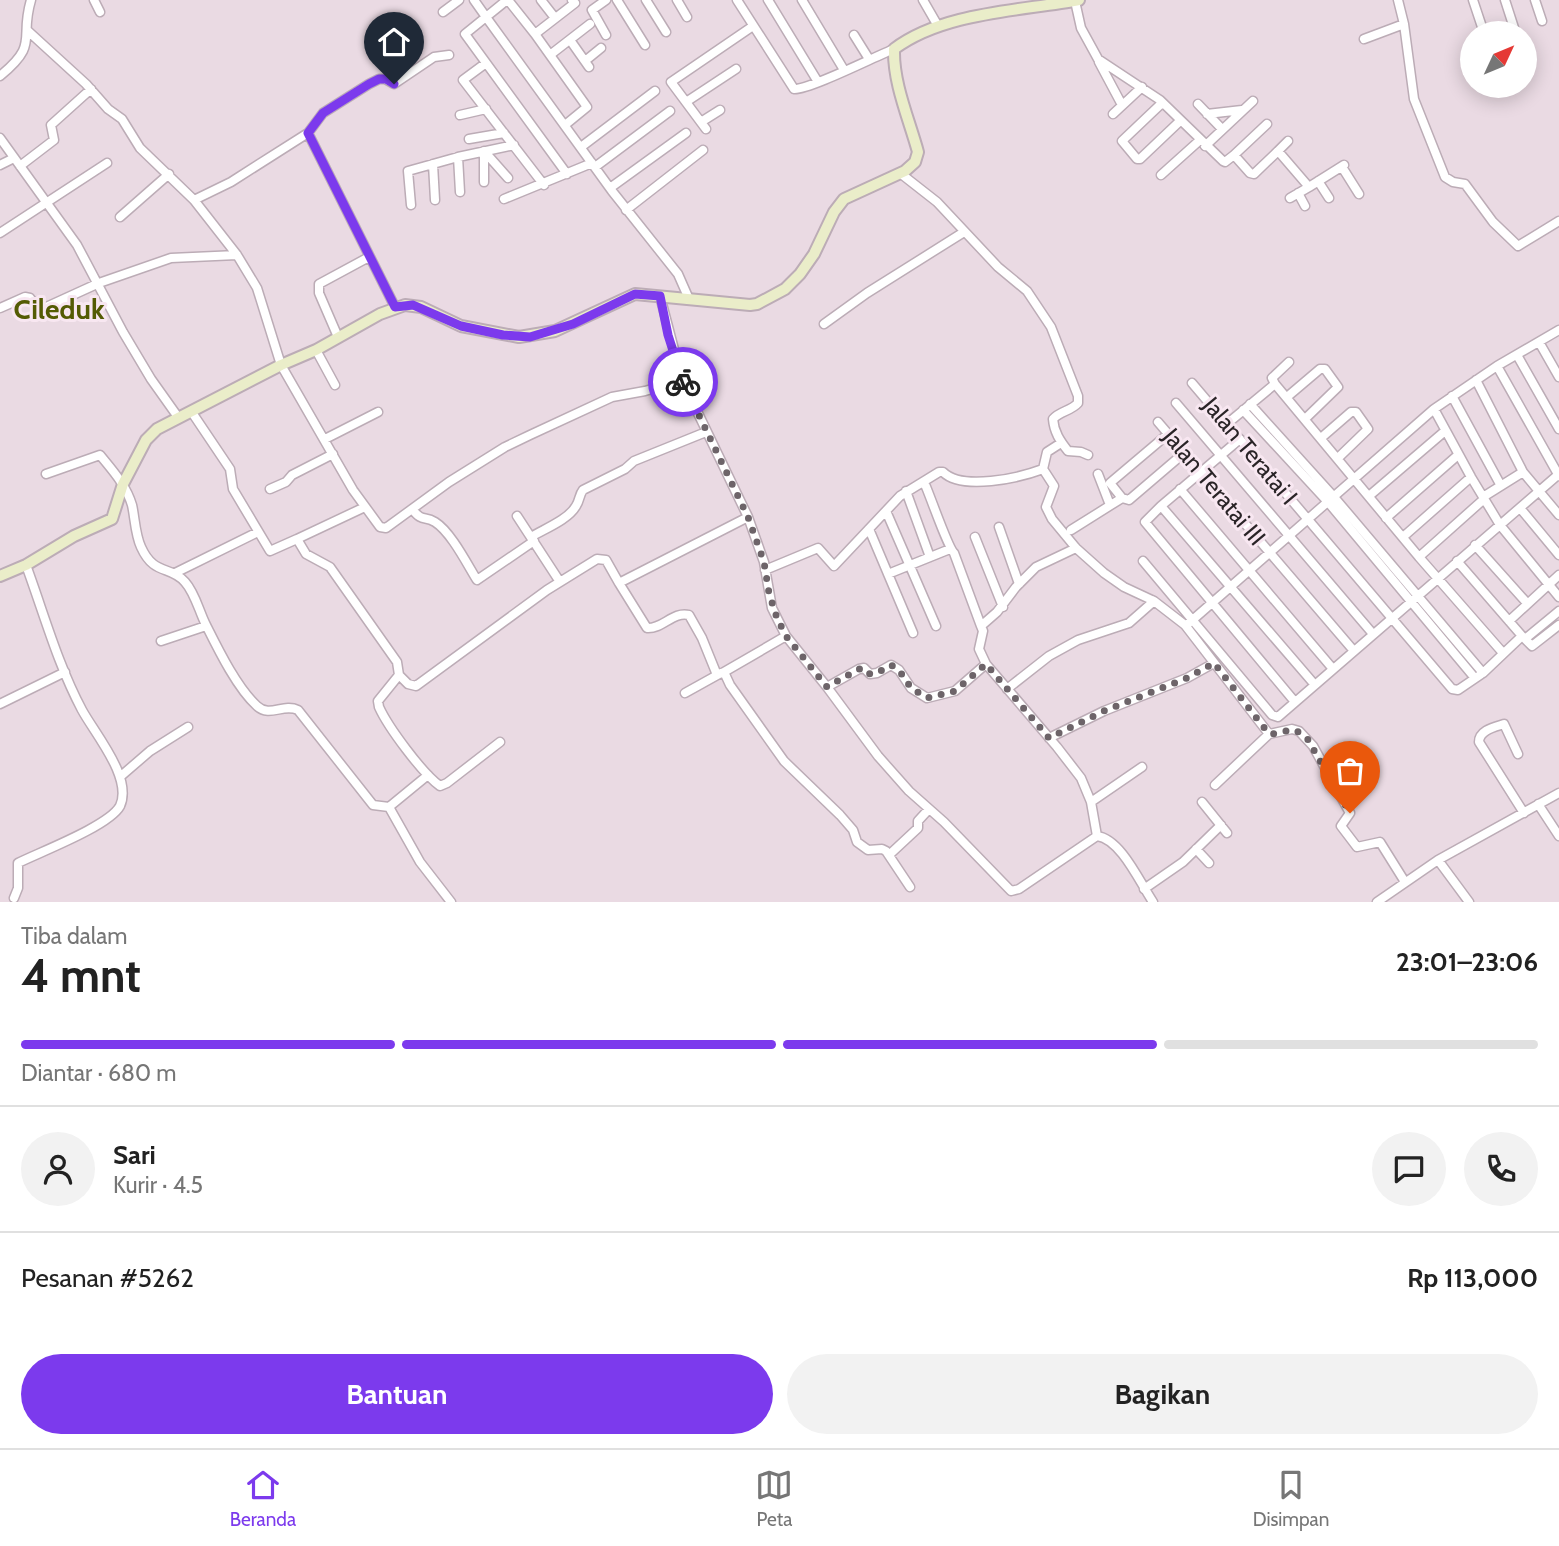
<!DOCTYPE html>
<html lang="id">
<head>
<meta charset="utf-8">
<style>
  body { margin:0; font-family:Cabin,sans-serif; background:#f2f2f2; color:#222; height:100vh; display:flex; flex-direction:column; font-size:26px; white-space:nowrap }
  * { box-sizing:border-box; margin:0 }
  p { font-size:23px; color:#767676 }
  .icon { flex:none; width:38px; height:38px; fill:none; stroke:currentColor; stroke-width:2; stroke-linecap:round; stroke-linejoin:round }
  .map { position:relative; height:902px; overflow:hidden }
  .panel { display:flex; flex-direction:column; background:#fff; flex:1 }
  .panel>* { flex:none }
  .needle { width:46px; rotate:46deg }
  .fabs { position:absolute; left:1460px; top:21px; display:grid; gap:14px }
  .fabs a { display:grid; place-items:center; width:77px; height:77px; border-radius:50%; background:#fff; box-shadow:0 4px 18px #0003; font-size:35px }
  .pin { position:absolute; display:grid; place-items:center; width:60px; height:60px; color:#fff; margin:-72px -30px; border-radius:50% 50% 50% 0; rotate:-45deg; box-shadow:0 0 7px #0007 }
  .pin .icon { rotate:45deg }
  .courier { position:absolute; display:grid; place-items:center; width:70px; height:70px; margin:-35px; border:5px solid #7c3aed; border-radius:50%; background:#fff; color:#222; box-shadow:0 2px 9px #0007 }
  .headline em { font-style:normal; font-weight:800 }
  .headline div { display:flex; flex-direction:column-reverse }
  .headline { display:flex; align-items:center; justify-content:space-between; height:119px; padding:0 21px }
  h1 { font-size:46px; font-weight:800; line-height:52px }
  .bar { display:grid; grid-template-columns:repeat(4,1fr); gap:10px 7px; align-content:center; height:84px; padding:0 21px }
  .bar i { height:9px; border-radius:5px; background:#e0e0e0 }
  .bar .current { background:#7c3aed }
  .bar p { grid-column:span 4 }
  .line { display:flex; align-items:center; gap:18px; padding:0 21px; border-top:2px solid #e0e0e0 }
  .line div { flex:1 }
  .round { display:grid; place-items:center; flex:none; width:74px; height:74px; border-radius:37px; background:#f2f2f2 }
  .cta { display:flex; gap:14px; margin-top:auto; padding:14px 21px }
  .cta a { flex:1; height:80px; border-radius:42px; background:#7c3aed; color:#fff; font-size:28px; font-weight:800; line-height:80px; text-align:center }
  .cta a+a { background:#f2f2f2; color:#222 }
  .menu { display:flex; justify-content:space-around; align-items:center; height:98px; border-top:2px solid #e0e0e0; background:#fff; font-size:19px; color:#767676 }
  .menu a { display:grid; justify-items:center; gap:4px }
  .menu .current { color:#7c3aed }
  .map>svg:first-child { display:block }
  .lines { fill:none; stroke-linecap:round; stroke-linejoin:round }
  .street-casing { stroke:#bcacb6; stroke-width:11 }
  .secondary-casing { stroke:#bcacb6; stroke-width:14 }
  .street { stroke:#fff; stroke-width:8 }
  .secondary { stroke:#eaedc9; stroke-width:10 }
  .done { stroke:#6d6469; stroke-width:7; stroke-dasharray:0 12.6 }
  .route { stroke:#7c3aed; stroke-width:9 }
  .labels { text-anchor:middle; stroke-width:6; stroke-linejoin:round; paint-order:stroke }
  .street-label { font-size:24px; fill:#2a2427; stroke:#f8e7f1 }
  .quarter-label { font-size:28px; font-weight:bold; fill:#545b04; stroke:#f8e7f1 }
</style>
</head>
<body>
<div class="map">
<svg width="1559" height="902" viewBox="0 0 1559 902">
  <rect width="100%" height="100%" fill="#eadae3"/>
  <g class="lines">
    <defs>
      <path id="street" d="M94,0L100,12
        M474,0L486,17L465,34L567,174
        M507,0L486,17L612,191L678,274L689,299
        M508,0L535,34
        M541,0L555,18
        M606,0L592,10L606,35
        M617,0L645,45
        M646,0L666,32
        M677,0L687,17
        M737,0L794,89C809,90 874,57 894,49
        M768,0L818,82
        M802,0L844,70
        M923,0L938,26
        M1398,0L1404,24L1414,99L1445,177L1453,182L1465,184L1493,222L1518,246L1559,221
        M1473,0L1484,33
        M1505,0L1515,31
        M1535,0L1542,21
        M1075,1L1081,28L1098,59L1160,100L1223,161L1225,162L1234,155L1250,173L1254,174L1278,151L1309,187L1344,165
        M443,12L459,0
        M28,31L86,84L108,109L122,119L140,148L194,200L237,255L257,288L281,365L353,490L380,527L386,528L449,482L505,447L530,435L612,397L645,391L682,380
        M854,35L869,59
        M1364,39L1404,24
        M570,40L589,67
        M550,55L590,24
        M585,61L601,48
        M1099,62L1122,105
        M486,63L463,80L544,185
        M0,76C40,43 19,40 31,0
        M686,102L736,69
        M1162,103L1122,141L1137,159H1140L1180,121
        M1198,104L1222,129
        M1113,114L1142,87
        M1207,114L1242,110
        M460,115L486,109
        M701,122L720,110
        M565,125L587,107L535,34L575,3L572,0
        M706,129L671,82L753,26
        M308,133L395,307
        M0,138L77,245L123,332L151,379L178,417
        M469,139L504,133
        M1205,146L1253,101
        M581,147L655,91
        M1278,151L1288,141
        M1234,155L1267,124
        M458,157L460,192
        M433,164L435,200
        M0,165L14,158
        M20,166L54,140L51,125L91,89
        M595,167L670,111
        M1342,167L1359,194
        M900,173L937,202L998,267L1027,291L1051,327L1078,396V403C1071,411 1060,411 1053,419C1054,432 1060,441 1068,451L1081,452L1088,455
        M1161,175L1200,140
        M1318,181L1329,198
        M484,182V151L508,178
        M610,188L686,133
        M1298,193L1305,206
        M1290,198L1309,187
        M504,199L592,163
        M194,200L231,182L308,133L323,113L369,84L379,79H385L394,84L434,57L449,55
        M411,205L408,171L458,157L514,145
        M626,210L703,150
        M120,217L169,174
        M0,233L107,163
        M660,296L682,380L748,517L764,562L772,608L786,636L827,687L878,756L909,791L944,822L1011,891L1019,889L1097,836C1121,839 1140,883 1153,902
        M0,308L25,297L30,298L38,309H42L99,283L171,258L237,255
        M824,324L867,293L964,232
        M338,337L319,293V284L369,257
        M1539,342L1559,377
        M316,350L335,385
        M1517,355L1559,429
        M1289,362L1272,378L1275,384L1419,557L1503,653
        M1497,366L1559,476
        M1476,380L1523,472L1559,515
        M1192,383L1452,689L1458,690L1483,673L1522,636L1525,639L1559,611
        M1452,396L1500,484
        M1287,397L1320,369H1325L1338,387L1306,418
        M1176,403L1373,634
        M1250,404L1334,497L1483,673
        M1434,409L1471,477L1500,525L1559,597
        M1243,410L1328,502L1474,677
        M191,411L230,469L233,489L270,551L297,539L306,554L330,567L397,662L399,675L378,701L379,707C388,727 422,773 440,786L447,783L500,742
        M1158,422L1354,651
        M1228,423L1275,384
        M1321,438L1351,412H1356L1368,429L1338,458
        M325,439L378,412
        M1240,439L1161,506L1145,522L1295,702
        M1061,443L1047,452L1043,469L1054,486L1046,507L1052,519L1076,548L1104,573L1124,587L1154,601L1185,625L1269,734L1292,729L1299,731L1313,746L1350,813L1341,826L1357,847L1380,842L1405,882
        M46,474L100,455C113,471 126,485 132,505C135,518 135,534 141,547C154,576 170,565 185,582C195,593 199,611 206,625C218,649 237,688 257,706C270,718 283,703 298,710L373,805L389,807L428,775
        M1098,474L1110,505
        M924,482C930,495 948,548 954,553L981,626
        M270,489L286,482L292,475L333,454
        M1180,489L1333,669
        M906,491L930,557
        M1369,496L1445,431
        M1483,497L1523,472
        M1122,498L1110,483L1168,434
        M1161,506L1315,685
        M1520,508L1559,555
        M412,509C423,523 424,515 435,522C451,532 467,564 477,580L534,541
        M886,511L936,626
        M517,516L560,582
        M1386,518L1458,455
        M999,527L1019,584
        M869,529L913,633
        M1071,530L1122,498L1129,500L1184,453
        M531,537C544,529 568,520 576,506C580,500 579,495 583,490L625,469L634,461L706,432
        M975,537L1003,607
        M1403,537L1471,477
        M297,539L365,507
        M1475,545L1527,603
        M1076,548L1036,567L1016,587L997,612L981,626L983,631L979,649L986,664L1057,747L1081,778L1091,802L1097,836
        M1419,557L1484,499
        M1143,561L1272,715L1278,717L1559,474
        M1457,561L1522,636
        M765,570L818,548L834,566L900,496L939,472H943C962,491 1019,478 1043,469
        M175,573L258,532
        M888,574L950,549
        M619,583L647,628C663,629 673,611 689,615L702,638L717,675
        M1509,621L1559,575
        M1189,623L1434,409L1497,366L1559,330
        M786,636L724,672L730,685L784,761L840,815L853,830L857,842L868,850L882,849L886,851L910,887
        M1525,639L1532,646L1559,625
        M161,641L206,626
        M399,675L408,684L416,686L547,590L597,559L606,560L619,583L748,517
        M827,687L859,669L864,668L870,674L877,673L891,665L899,670L911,688L927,698L955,691L986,664
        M1007,689L1049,656L1078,640L1129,623L1154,601
        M685,693L721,673
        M0,704L65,672
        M1049,738L1104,711L1187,678L1214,663
        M1518,754L1504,724C1495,727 1479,730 1479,742L1524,813
        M121,776L150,751L188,727
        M1215,785L1269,734
        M1091,802L1142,767
        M1202,802L1227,833
        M1538,804L1559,836
        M389,807L420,862L451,902
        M1196,849L1209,863
        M889,855L918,828V821L929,809
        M1438,860L1469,902
        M1144,889L1183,862L1221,825
        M14,898L18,888V863C40,852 109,826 120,806C133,778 95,734 82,710C58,665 44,614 26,565
        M1377,902L1438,860L1559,793"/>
      <path id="secondary" d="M0,576L26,565L74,536L112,519L123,484L146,440L157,429L281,365L316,350L380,314L405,305L421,307L461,326L519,337L555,331L635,294L750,305L757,304L785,289L800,274L814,254L834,212L844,199L905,171L915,162L918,152C909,119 893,83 894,49C943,12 1020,11 1079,0"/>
    </defs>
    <use href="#street" class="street-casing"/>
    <use href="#secondary" class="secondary-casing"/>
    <use href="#street" class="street"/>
    <use href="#secondary" class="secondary"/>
  </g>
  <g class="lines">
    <path class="done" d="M683,382L748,517L764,562L769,593L777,618L786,636L827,687L859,669L864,668L870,674L877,673L891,665L899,670L911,688L927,698L955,691L986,664L1049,738L1104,711L1187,678L1214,663L1269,734C1287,734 1290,723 1307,738L1350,813"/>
    <path class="route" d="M394,84L386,79H379L369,84L323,113L308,133L395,307L413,305L461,326L503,335L530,337L573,324L635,294L660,296L668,335L683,382"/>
  </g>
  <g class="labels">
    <g class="street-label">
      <text transform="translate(1250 451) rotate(50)" y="8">Jalan Teratai I</text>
      <text transform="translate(1214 487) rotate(50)" y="8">Jalan Teratai III</text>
    </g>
    <g class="quarter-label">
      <text x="59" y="319">Cileduk</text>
    </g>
  </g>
</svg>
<div class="fabs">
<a><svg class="needle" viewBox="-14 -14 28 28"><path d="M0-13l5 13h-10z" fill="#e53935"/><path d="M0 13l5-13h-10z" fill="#767676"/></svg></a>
</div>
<div class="pin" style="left:1350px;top:813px;background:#ea580c"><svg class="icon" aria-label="bag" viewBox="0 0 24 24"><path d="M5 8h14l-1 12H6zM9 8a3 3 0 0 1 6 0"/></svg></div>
<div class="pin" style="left:394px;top:84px;background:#1f2937"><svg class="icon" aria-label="home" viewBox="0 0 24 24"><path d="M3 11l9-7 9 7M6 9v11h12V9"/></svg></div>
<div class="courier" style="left:683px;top:382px"><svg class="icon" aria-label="bike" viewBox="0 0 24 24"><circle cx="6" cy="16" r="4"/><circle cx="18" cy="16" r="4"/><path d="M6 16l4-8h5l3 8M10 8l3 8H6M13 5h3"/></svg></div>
</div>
<section class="panel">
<div class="headline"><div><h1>4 mnt</h1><p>Tiba dalam</p></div><em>23:01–23:06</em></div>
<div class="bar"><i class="current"></i><i class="current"></i><i class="current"></i><i></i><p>Diantar · 680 m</p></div>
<div class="line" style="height:126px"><a class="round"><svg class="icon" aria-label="person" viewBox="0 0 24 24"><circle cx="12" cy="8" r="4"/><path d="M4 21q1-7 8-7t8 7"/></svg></a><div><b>Sari</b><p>Kurir · 4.5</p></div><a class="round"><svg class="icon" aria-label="chat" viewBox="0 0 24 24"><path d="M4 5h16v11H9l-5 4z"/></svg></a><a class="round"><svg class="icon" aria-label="phone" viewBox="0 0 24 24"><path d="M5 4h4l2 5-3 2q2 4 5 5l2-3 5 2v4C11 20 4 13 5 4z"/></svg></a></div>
<div class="line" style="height:91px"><div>Pesanan #5262</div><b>Rp 113,000</b></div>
<div class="cta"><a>Bantuan</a><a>Bagikan</a></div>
</section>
<nav class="menu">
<a class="current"><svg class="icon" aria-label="home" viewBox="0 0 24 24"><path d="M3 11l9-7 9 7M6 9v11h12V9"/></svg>Beranda</a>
<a><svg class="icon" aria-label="map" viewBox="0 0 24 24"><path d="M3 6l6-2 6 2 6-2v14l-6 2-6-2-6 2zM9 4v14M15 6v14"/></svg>Peta</a>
<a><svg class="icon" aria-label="saved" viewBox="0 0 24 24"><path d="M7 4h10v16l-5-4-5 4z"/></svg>Disimpan</a>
</nav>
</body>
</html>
